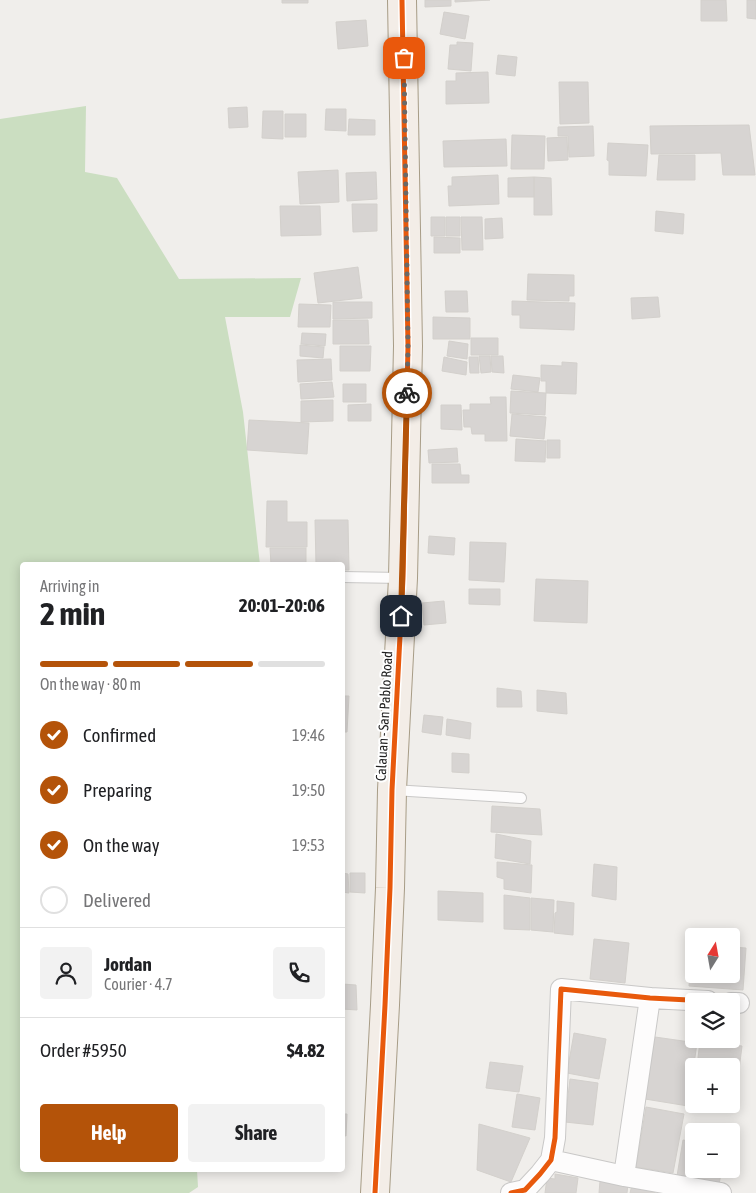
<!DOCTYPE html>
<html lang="en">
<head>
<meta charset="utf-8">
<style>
  body { margin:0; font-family:"Asap Condensed",sans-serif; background:#f2f2f2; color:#202124; height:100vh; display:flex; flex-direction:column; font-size:19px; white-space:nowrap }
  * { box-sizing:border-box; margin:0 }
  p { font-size:16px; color:#757577 }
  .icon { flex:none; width:28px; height:28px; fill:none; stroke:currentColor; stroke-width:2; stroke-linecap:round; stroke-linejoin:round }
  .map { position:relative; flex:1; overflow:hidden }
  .side { position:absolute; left:20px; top:562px; width:325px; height:610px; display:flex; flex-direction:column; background:#fff; border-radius:5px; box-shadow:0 2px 12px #0003 }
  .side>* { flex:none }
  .needle { width:32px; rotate:11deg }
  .fabs { position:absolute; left:685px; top:928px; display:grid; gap:10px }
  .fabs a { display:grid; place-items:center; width:55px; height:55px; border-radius:5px; background:#fff; box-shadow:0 2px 12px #0003; font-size:25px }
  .pin { position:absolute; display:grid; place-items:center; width:42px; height:42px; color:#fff; margin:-21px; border-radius:10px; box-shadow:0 2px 8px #0006 }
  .courier { position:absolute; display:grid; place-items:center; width:50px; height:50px; margin:-25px; border:4px solid #b45309; border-radius:50%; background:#fff; color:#222; box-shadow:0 1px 6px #0007 }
  .summary em { font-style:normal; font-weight:700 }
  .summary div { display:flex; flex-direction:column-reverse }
  .summary { display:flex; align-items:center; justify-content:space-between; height:85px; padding:0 20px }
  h1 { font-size:32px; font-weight:700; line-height:38px }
  .bar { display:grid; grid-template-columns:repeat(4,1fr); gap:8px 5px; align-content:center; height:60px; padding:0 20px }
  .bar i { height:6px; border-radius:4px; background:#e0e0e0 }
  .bar .selected { background:#b45309 }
  .bar p { grid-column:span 4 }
  .line { display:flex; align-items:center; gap:12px; padding:0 20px; border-top:1px solid #e0e0e0 }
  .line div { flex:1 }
  .round { display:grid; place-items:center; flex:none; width:52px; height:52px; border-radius:5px; background:#f2f2f2 }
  ol { padding:0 20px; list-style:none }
  li { display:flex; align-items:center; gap:15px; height:55px }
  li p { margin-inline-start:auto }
  li .icon { padding:5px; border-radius:50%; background:#b45309; color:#fff; stroke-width:4 }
  li:last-child { color:#757577 }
  li i { width:28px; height:28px; border:2px solid #e0e0e0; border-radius:50% }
  .action { display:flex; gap:10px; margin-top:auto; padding:10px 20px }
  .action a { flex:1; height:58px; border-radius:5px; background:#b45309; color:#fff; font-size:20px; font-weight:700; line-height:58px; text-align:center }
  .action a+a { background:#f2f2f2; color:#202124 }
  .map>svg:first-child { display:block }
  .forest { fill:#cbdec1 }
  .building { fill:#d7d4d2; stroke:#d3d0cc }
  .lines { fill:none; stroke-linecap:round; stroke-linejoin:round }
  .service-casing { stroke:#c9c8c7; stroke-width:12 }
  .minor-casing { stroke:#c9c8c7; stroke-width:22 }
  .primary-casing { stroke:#a79c86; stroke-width:30 }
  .service { stroke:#fdfcfc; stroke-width:10 }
  .minor { stroke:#fdfcfc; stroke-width:20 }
  .primary { stroke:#f3ede7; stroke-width:28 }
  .cycleway-casing { stroke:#fff; stroke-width:8 }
  .cycleway { stroke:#e8590c; stroke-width:5 }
  .done { stroke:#6a6968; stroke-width:5; stroke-dasharray:0 9 }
  .route { stroke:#b45309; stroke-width:6 }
  .labels { text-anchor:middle; stroke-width:4; stroke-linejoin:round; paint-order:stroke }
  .street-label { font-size:14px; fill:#222; stroke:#fff }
</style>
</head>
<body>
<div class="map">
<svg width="756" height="1193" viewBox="0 0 756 1193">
  <rect width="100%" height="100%" fill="#f0eeeb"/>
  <path class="forest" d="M86,106L85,172L117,178L179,279L301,278L290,317H225L243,412L260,565H22V1170H197L198,1187L189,1193H0V119Z"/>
  <path class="building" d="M282,0H308V3H282Z
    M425,0H451V6L425,7Z
    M455,0H490L455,2Z
    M701,0H726L727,21H701Z
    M747,0H756V19L747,18Z
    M444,12L469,16L465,39L440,34Z
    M366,20L368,46L338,49L336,22Z
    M457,42L473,43L471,71L448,69L450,45H457Z
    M498,55L517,57L515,76L496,74Z
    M488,72L489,103L446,104V81H456V73Z
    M559,82H588L589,123L560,124Z
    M247,107L248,127L229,128L228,108Z
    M326,109H346V131L325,130Z
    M263,111H283V139L262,138Z
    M285,114H306V137H285Z
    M349,119L375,120V135H348Z
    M749,125L755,175H723L721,153L651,154L650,126Z
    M593,126L594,156L569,157L568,136H558V127Z
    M512,135L545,136L544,169H511Z
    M567,137L568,160L548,161L547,138Z
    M506,139L507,166L444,167L443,141Z
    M608,143L648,145L646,176L609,175V161L607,160Z
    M659,155H695V180H657Z
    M338,170L339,202L300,204L298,172Z
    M376,172L377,199L347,201L346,173Z
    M498,175L499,204L449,206L448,186H452V177Z
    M534,177L551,178L552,215H534Z
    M534,177V197H508V178Z
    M352,204H377V231L353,232Z
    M280,206H320L321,235L281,236Z
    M656,211L684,214L683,234L655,231Z
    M431,217H445V236H431Z
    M446,217H460V236H446Z
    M461,217H482L483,250H462Z
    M502,218L503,238L485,239V219Z
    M434,237L460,238V253H434Z
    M358,267L362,298L318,303L314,273Z
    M528,274L574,275V296H569V301L527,300Z
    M445,291H467L468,312H446Z
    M658,297L660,317L632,319L631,298Z
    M512,301L575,303L574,330L520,328V315H512Z
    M333,302H372V318L333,319Z
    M299,304L331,305L330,327H298Z
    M433,317L470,318V339H433Z
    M333,320H368L369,344H333Z
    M302,333L326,334L325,346L301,344Z
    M471,338H498V355H471Z
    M449,341L468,344L467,359L447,356Z
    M300,345L324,347L323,358L300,356Z
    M340,346H371L370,371H340Z
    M479,356H490L491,372L481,373Z
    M491,356H503L504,373L492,372Z
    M444,357L467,362L466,375L442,371Z
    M469,357H478L479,373H470Z
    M331,359L332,380L298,382L297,360Z
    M562,362L577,363L576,394L546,393V381H541V365L562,366Z
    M513,375L540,378L538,392L511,389Z
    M332,382L334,397L301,399L300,384Z
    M343,384H366V402H343Z
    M511,391L546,393L545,415L510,413Z
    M490,397H506L507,441H485V434H472L471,427H464L463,410H470V404H491Z
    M333,400V421L301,422V401Z
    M371,404V421H348V405Z
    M441,405H461L462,430L441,429Z
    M512,414L546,417L544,439L510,436Z
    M249,420L309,423L307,454L247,450Z
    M516,439L546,441L545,462L515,461Z
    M547,440H560V458H547Z
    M457,448L458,462L429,463L428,450Z
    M432,464H460L461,475H469V483H432Z
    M267,501H287V522H307V547H266Z
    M315,520H348L349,570H342V565H316Z
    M429,536L455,538L454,555L428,553Z
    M470,542L506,543L504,582L469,580Z
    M270,548H306V565H271Z
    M536,579L588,581L587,623L534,621Z
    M469,589H500V605L469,604Z
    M444,601L446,623L424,625L422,603Z
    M497,688L521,691L522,707H497Z
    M537,690L566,693L567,714L537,711Z
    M342,696H349L347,732H342Z
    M424,715L443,717L441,735L422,732Z
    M447,719L471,723L470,739L446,735Z
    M452,753L469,754V773L452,772Z
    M492,806L540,809L542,835L491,832Z
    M496,834L531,841L530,864L495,858Z
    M497,862L532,865L531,893L504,889V879L497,877Z
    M594,864L617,867L616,900L592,896Z
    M342,873L348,874L349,893L342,892Z
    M350,873H365V893L350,892Z
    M438,891L483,893V922L438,920Z
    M504,895L530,898V930L504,929Z
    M531,898L554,900L553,932L531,930Z
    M557,901L574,903L573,935L554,933L555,913L557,912Z
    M594,939L629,943L625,983L590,979Z
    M692,944H694V974H731V947L746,948L743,990L689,986Z
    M342,984L356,985L357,1010L342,1009Z
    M574,1033L606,1039L599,1079L567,1073Z
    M655,1037L697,1043L688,1106L645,1099Z
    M700,1041L742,1046L737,1086H731V1066H697Z
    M490,1062L523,1066L519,1092L486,1088Z
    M570,1079L598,1083L593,1125L565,1122Z
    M517,1094L540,1098L535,1130L512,1127Z
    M646,1107L684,1114L673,1173L636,1167Z
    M342,1114H347L346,1136L342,1135Z
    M479,1124L530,1138L511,1182L477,1170Z
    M683,1140L694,1142V1169H722L719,1184L677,1176Z
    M555,1174L578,1178L576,1193H545L547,1178L555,1179Z
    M600,1181L628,1184L627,1193H599Z
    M632,1185L655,1188V1193H630Z"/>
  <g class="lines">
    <defs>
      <path id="service" d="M342,577L402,578
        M393,790L521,798"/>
      <path id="minor" d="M731,1003H739
        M551,1160L624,1176L721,1193
        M624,1176L650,998
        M511,1193L525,1190L540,1174L551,1160L555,1138L561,989L650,998L708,1001"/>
      <path id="primary" d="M375,1193L385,1005L390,888L392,790L403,578L408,346L402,0"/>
    </defs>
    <use href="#service" class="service-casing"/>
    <use href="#minor" class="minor-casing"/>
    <use href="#primary" class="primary-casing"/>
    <use href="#service" class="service"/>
    <use href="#minor" class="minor"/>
    <use href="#primary" class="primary"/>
    <defs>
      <path id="cycleway" d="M375,1193L385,1005L390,888L392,790L403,578L408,346L402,0
        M511,1193L525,1190L540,1174L551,1160L555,1138L561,989L650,998L708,1001"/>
    </defs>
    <use href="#cycleway" class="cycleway-casing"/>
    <use href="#cycleway" class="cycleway"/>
  </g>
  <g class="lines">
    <path class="done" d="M404,58L408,346L407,393"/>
    <path class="route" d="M401,616L407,393"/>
  </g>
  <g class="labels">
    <g class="street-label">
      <text transform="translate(384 716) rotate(-87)" y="5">Calauan - San Pablo Road</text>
    </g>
  </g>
</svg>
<div class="fabs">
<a><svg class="needle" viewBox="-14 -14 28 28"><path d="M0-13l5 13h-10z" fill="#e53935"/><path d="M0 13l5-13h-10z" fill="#757577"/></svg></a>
<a><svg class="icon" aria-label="layers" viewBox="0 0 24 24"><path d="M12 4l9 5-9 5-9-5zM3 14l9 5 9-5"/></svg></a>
<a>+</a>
<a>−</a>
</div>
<div class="pin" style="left:404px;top:58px;background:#ea580c"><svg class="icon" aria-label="bag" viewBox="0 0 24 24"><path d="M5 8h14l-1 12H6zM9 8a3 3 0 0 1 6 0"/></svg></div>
<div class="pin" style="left:401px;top:616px;background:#1f2937"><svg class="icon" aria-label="home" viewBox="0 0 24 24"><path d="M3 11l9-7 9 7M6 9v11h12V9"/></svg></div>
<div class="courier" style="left:407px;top:393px"><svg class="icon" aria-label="bike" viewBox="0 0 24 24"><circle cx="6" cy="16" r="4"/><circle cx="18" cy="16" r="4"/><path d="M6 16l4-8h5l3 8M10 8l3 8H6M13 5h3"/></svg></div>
<section class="side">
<div class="summary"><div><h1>2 min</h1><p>Arriving in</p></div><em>20:01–20:06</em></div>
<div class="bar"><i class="selected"></i><i class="selected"></i><i class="selected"></i><i></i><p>On the way · 80 m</p></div>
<ol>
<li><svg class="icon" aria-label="check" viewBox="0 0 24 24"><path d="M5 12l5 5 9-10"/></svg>Confirmed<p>19:46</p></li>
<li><svg class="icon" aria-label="check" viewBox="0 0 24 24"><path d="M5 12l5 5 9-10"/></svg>Preparing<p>19:50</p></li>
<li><svg class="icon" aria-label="check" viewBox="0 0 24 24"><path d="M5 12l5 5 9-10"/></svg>On the way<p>19:53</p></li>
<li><i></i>Delivered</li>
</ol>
<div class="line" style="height:90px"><a class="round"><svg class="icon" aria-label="person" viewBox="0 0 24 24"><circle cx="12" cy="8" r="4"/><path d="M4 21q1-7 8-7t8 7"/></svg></a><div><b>Jordan</b><p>Courier · 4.7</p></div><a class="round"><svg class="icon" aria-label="phone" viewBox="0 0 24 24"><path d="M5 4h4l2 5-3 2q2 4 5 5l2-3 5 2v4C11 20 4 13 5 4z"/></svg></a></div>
<div class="line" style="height:65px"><div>Order #5950</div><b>$4.82</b></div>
<div class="action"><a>Help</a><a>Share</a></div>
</section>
</div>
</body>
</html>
